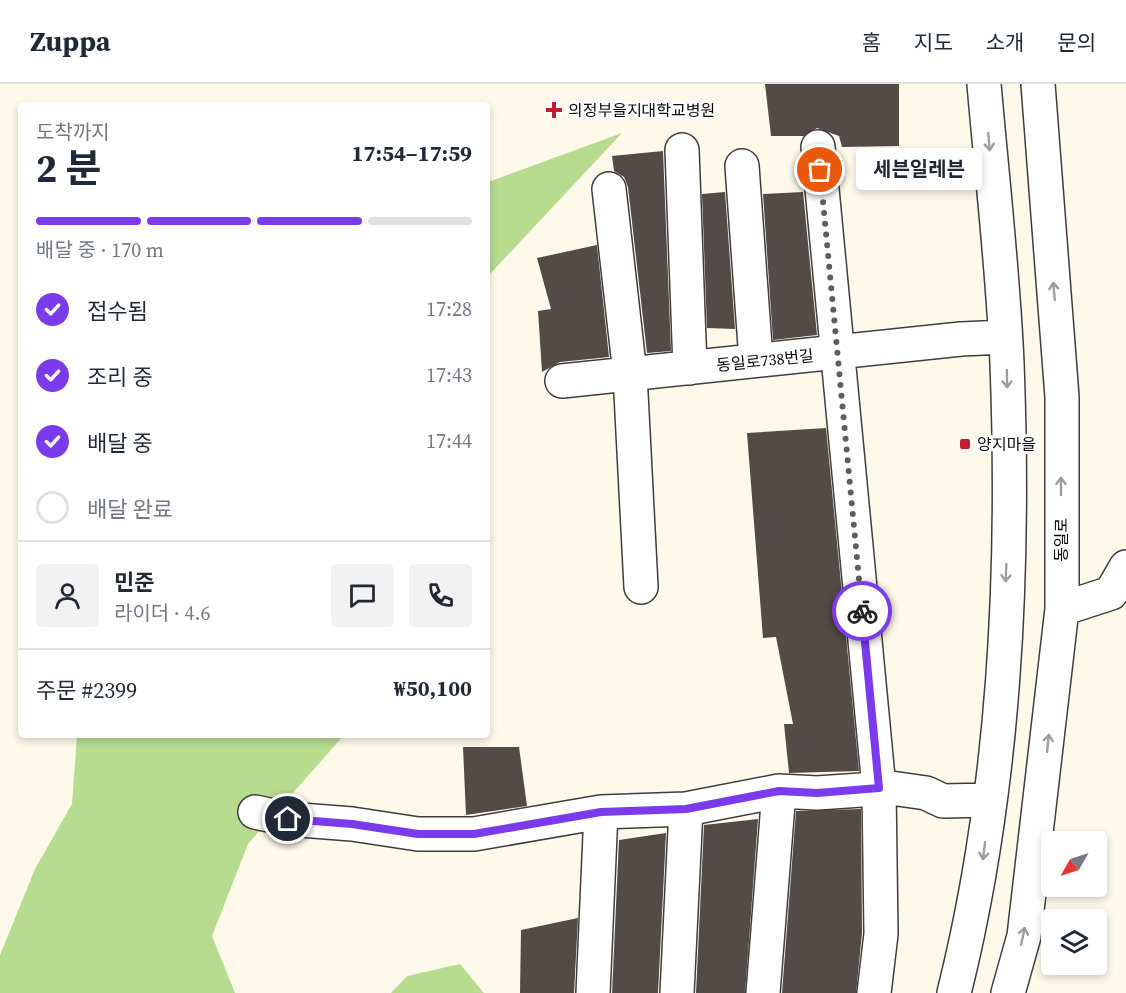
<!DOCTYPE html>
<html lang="ko">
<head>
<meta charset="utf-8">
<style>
  body { margin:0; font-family:"Source Serif 4","Noto Sans KR",serif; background:#f2f2f3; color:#1f2937; height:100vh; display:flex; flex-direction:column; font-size:22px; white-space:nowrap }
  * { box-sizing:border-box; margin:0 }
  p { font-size:20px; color:#747a83 }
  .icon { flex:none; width:33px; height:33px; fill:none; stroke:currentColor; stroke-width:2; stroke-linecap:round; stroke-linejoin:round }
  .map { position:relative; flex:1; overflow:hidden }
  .drawer { position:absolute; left:18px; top:18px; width:472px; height:636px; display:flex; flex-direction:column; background:#fff; border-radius:6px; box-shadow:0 3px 9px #0003 }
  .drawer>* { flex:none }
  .needle { width:39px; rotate:231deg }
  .controls { position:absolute; left:1041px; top:747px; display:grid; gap:12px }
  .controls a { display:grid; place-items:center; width:66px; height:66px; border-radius:6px; background:#fff; box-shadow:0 3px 9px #0003; font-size:30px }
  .pin { position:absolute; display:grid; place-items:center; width:51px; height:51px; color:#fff; margin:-26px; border:3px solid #fff; border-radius:50%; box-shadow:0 2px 6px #0007 }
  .courier { position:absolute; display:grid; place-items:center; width:60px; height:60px; margin:-30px; border:4px solid #7c3aed; border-radius:50%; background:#fff; color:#222; box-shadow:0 2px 8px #0007 }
  .bubble { position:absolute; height:42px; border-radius:6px; background:#fff; box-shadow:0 3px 9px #0003; font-size:20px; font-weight:700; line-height:42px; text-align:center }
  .headline em { font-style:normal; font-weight:700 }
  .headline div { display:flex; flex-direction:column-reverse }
  .headline { display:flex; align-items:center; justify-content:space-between; height:102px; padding:0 18px }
  h1 { font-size:39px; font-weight:700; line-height:45px }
  .bar { display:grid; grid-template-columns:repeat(4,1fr); gap:9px 6px; align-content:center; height:72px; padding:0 18px }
  .bar i { height:8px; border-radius:4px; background:#e0e1e3 }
  .bar .on { background:#7c3aed }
  .bar p { grid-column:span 4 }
  .line { display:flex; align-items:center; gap:15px; padding:0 18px; border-top:2px solid #e0e1e3 }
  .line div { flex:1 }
  .round { display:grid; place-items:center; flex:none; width:63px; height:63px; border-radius:6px; background:#f2f2f3 }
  ol { padding:0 18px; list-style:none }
  li { display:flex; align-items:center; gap:18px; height:66px }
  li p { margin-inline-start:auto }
  li .icon { padding:6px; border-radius:50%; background:#7c3aed; color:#fff; stroke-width:4 }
  li:last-child { color:#747a83 }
  li i { width:33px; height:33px; border:3px solid #e0e1e3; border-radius:50% }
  header { display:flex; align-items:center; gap:36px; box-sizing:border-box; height:84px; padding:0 30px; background:#fff; border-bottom:2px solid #e0e1e3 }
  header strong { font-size:28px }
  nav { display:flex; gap:33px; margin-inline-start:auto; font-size:21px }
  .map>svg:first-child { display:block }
  .forest { fill:#b7dc90 }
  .building { fill:#544b47 }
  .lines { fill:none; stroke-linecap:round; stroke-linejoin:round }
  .minor-casing { stroke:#3e3e3e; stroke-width:36 }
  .minor { stroke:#fff; stroke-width:33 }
  .oneway { stroke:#9d9d9d }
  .done { stroke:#605e59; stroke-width:6; stroke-dasharray:0 10.8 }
  .route { stroke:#7c3aed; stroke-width:8 }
  .poi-dot { fill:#c21d2e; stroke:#fff; stroke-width:2 }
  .labels { text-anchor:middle; stroke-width:6; stroke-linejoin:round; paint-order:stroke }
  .poi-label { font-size:16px; fill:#0b0b0b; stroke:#fff; text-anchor:start }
  .street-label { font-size:16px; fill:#0b0b0b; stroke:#fff }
</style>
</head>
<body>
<header>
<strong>Zuppa</strong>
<nav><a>홈</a><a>지도</a><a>소개</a><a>문의</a></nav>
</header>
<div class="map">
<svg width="1126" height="909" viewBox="0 0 1126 909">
  <rect width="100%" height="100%" fill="#fff9e9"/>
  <path class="forest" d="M622,49L488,192V98Z
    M77,651H344L248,760L212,852L235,909H0V871L35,785L72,720Z
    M460,880L484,909H391L407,892Z"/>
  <path class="building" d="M765,0H899V62L842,63L839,52L817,44L804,52H771Z
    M663,67L671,267L647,269L628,103L624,93L614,87L612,72Z
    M725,108L735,245L707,244L702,110Z
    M803,108L817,251L773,256L763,110Z
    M597,161L609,273L560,278L542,288L538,227L551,225L537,174Z
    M826,344L859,687L789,689L784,640H793L776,553L763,554L747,349Z
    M463,663H519L527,722L466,731Z
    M861,725L862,849L856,909H782L796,727Z
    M758,735L745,909H696L704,741Z
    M666,749L658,909H612L619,756Z
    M578,834L574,909H520L521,846Z"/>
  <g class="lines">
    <defs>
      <path id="minor" d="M818,63L879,704L881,850L874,909
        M682,66L690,284
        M742,82L756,276
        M609,105L630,290L641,503
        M562,297L961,255L1005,253
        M1062,525L1111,509L1126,483
        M255,728L288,735L352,740L418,750H474L601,728L686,725L779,707L817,709L891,704L926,709L943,717L990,716
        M593,909L601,728
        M677,909L686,725
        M763,909L779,707
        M954,909C1005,705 1015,489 1007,279C1003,186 992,93 984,0
        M1008,909L1024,852L1062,525V313L1038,0"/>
    </defs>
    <use href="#minor" class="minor-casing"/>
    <use href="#minor" class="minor"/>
  </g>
  <defs><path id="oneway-shaft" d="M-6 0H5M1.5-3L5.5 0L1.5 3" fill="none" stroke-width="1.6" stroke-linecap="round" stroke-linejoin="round" transform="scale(1.5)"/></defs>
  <g class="oneway">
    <use href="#oneway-shaft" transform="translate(989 58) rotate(85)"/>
    <use href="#oneway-shaft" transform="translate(1054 207) rotate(-95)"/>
    <use href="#oneway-shaft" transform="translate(1007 295) rotate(89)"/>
    <use href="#oneway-shaft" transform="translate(1061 402) rotate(-90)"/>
    <use href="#oneway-shaft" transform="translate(1006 489) rotate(92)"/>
    <use href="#oneway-shaft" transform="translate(1048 659) rotate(-84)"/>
    <use href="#oneway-shaft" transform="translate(984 767) rotate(97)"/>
    <use href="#oneway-shaft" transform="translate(1023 852) rotate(-78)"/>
  </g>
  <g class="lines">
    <path class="done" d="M820,86L862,527"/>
    <path class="route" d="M288,735L352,740L418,750H474L601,728L686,725L779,707L817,709L879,704L862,527"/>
  </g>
  <g class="poi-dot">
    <path d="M551 17h6v6h6v6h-6v6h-6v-6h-6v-6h6z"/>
    <rect x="959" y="354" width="12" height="12" rx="3"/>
  </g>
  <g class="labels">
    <g class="poi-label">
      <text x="568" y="32">의정부을지대학교병원</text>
      <text x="977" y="366">양지마을</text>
    </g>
    <g class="street-label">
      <text transform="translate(765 276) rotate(-6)" y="6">동일로738번길</text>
      <text transform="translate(1061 456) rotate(-90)" y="6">동일로</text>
    </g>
  </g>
</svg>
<div class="controls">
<a><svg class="needle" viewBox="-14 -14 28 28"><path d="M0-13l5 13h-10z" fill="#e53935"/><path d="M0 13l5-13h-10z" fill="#747a83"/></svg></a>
<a><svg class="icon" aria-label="layers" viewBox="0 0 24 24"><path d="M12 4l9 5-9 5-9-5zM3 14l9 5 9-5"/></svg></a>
</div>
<div class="pin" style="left:820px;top:86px;background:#ea580c"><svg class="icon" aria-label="bag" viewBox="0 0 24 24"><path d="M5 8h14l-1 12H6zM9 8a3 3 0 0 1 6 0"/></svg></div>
<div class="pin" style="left:288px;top:735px;background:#1f2937"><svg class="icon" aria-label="home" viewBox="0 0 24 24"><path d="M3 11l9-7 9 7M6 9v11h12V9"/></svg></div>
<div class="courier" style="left:862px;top:527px"><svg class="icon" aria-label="bike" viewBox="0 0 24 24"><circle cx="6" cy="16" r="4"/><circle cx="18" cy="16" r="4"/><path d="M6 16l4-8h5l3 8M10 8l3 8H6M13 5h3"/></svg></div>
<div class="bubble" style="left:856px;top:64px;width:126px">세븐일레븐</div>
<section class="drawer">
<div class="headline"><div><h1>2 분</h1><p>도착까지</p></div><em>17:54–17:59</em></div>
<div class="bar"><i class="on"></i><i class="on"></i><i class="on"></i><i></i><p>배달 중 · 170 m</p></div>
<ol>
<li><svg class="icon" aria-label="check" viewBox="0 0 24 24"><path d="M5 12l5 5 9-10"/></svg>접수됨<p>17:28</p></li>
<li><svg class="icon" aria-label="check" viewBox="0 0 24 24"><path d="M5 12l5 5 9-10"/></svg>조리 중<p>17:43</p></li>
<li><svg class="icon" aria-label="check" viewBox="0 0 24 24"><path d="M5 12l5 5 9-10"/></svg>배달 중<p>17:44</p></li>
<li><i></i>배달 완료</li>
</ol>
<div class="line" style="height:108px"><a class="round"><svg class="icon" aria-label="person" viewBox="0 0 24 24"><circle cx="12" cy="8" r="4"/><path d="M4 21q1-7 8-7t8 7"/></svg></a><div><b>민준</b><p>라이더 · 4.6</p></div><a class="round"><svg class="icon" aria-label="chat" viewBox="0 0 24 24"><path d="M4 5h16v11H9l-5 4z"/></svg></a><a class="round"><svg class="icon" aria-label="phone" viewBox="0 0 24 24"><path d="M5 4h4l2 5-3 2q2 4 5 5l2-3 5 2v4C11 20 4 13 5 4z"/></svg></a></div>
<div class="line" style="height:78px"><div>주문 #2399</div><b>₩50,100</b></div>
</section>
</div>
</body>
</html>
